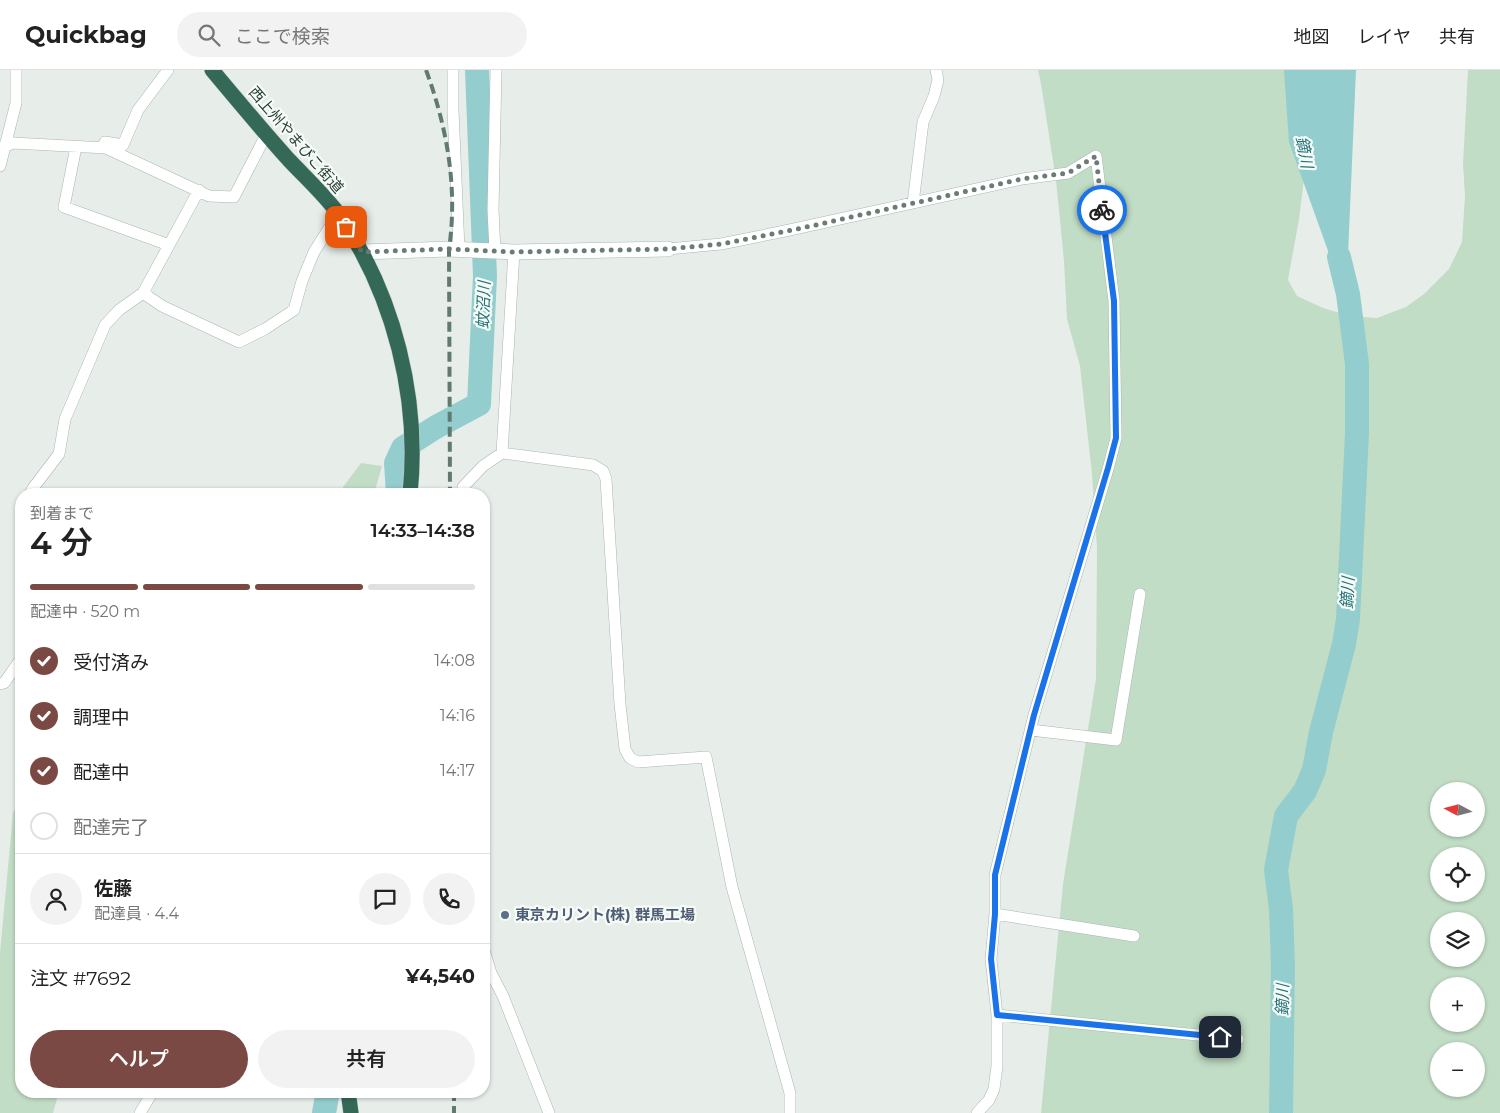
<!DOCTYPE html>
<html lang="ja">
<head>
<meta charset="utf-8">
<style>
  body { margin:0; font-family:Montserrat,"Noto Sans JP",sans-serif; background:#f2f2f2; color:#222; height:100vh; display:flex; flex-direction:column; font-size:19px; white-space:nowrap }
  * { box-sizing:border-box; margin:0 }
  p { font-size:16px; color:#767676 }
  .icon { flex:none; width:28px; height:28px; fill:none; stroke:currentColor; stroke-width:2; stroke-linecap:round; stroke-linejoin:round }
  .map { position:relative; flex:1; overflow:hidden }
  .panel { position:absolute; left:15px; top:418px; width:475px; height:610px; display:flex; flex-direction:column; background:#fff; border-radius:20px; box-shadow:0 1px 4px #0004 }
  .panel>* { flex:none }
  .needle { width:32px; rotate:277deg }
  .tools { position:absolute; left:1430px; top:712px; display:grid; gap:10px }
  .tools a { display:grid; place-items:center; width:55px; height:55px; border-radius:50%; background:#fff; box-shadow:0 1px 4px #0004; font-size:25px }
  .pin { position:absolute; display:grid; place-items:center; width:42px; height:42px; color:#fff; margin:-21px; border-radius:10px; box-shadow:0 2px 8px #0006 }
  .courier { position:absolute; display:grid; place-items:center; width:50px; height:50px; margin:-25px; border:4px solid #1a73e8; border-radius:50%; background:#fff; color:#222; box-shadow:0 1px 6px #0007 }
  .head em { font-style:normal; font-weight:600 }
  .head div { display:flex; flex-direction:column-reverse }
  .head { display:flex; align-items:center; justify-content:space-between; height:85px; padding:0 15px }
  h1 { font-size:32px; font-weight:600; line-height:38px }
  .bar { display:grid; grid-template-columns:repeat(4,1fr); gap:8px 5px; align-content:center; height:60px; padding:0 15px }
  .bar i { height:6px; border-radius:4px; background:#e0e0e0 }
  .bar .on { background:#7b4943 }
  .bar p { grid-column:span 4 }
  .line { display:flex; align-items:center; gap:12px; padding:0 15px; border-top:1px solid #e0e0e0 }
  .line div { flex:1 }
  .round { display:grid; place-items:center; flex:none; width:52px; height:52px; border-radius:26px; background:#f2f2f2 }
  ol { padding:0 15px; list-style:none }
  li { display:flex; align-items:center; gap:15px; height:55px }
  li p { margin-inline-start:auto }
  li .icon { padding:5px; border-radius:50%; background:#7b4943; color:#fff; stroke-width:4 }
  li:last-child { color:#767676 }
  li i { width:28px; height:28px; border:2px solid #e0e0e0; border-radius:50% }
  .action { display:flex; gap:10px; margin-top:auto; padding:10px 15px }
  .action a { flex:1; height:58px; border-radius:30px; background:#7b4943; color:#fff; font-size:20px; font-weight:600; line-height:58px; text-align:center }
  .action a+a { background:#f2f2f2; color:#222 }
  header { display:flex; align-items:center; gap:30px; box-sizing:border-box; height:70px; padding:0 25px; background:#fff; border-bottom:1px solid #e0e0e0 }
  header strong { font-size:24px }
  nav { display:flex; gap:28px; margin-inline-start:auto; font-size:18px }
  .search { width:350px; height:45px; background:#f2f2f2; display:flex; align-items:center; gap:12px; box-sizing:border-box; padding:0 18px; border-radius:28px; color:#767676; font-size:19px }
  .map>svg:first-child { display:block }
  .green { fill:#c1ddc5; fill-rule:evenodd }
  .water { fill:#94cdce }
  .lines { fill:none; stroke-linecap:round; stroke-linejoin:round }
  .river { stroke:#94cdce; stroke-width:24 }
  .street-casing { stroke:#a9b6b0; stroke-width:12 }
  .secondary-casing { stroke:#a6b9b0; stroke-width:16 }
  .highway-casing { stroke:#c2c9c6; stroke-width:16 }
  .street { stroke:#fff; stroke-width:11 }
  .secondary { stroke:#fff; stroke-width:15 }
  .highway { stroke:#346958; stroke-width:15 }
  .rail { stroke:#617a70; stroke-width:4; stroke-dasharray:10 5; stroke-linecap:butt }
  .done { stroke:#6a7c74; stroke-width:5; stroke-dasharray:0 9 }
  .route { stroke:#1a73e8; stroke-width:6 }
  .service-dot { fill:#5c6f8a; stroke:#f7fbf8; stroke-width:2 }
  .labels { text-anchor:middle; stroke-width:4.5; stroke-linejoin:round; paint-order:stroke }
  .street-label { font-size:15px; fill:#263f35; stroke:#f7fbf8 }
  .service-label { font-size:15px; font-weight:bold; fill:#4e5e75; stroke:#f7fbf8; text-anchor:start }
  .water-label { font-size:16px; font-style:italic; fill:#247477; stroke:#f7fbf8 }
</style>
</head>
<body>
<header>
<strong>Quickbag</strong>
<div class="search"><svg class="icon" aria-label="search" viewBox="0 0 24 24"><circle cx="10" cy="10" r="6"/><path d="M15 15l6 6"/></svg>ここで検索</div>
<nav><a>地図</a><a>レイヤ</a><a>共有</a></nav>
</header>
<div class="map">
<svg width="1500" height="1043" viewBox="0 0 1500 1043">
  <rect width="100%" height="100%" fill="#e7eeea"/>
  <path class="green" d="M1038,0H1307L1304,109L1299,149L1288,210L1297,226L1323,238L1350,246L1377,248L1406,237L1424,224L1449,199L1462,172L1465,126L1463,94L1468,0H1500V1043H1041L1063,814L1096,609L1097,478L1092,404L1080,296L1067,249L1064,191L1056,110L1041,14ZM1439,721H1476V759H1439ZM1439,786H1476V824H1439ZM1439,851H1476V889H1439ZM1439,916H1476V954H1439ZM1439,981H1476V1019H1439Z
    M361,393L382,396L374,424H342L343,417Z
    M21,728V1021H59L53,1043H0V883L13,743Z"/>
  <path class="water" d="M1284,0H1356L1346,231L1289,72Z"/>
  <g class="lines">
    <path class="river" d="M398,424L396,393L403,378L436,357L479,334L485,206L477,0
      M324,1043L328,1021
      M1281,1043L1283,895L1281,839L1276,800L1286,746L1305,721L1314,700L1321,662L1344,574L1348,549L1357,363V294L1348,224L1339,187"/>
    <defs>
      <path id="street" d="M453,0V40L459,179
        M0,77H4L13,73L106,78L209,126L234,127L266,65
        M76,77L64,137L169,175
        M103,77L105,72L123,75L138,40L168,0
        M0,96L16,33V0
        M913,133L923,52L934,26L938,10L936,0
        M668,179L721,174L785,161L1022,109L1068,103L1096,86L1114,231L1116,368L1108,399L1034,645L995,805V844L991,889L997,945V996L994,1019L989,1030L977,1043
        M495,181L493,140L496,0
        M143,223L162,236L239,272L265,259L294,240L302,211L314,182L338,144
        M502,383L514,182
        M30,424L33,418L59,384L65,349L105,255L119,240L143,223L199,120
        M463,424V417L483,396L502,383L593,395L603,401L606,409L620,634L625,679L630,688L638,692L706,687L732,817L790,1023V1043
        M0,614L4,613L21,589
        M1031,660L1116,670L1140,524
        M995,844L1134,866
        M484,880L491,903L503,926L549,1043
        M997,945L1238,969
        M140,1043L153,1021"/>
      <path id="secondary" d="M362,182L449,179L514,182L668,179"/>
      <path id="highway" d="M212,0C237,30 262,60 289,90C305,107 326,126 340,146C394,226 420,328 410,424
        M348,1021L351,1043"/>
    </defs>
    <use href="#street" class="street-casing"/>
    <use href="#secondary" class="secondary-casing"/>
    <use href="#highway" class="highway-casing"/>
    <use href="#street" class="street"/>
    <use href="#secondary" class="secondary"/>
    <use href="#highway" class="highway"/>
    <path class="rail" d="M426,0C447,57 458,118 449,179L450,424
      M454,1021V1043"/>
  </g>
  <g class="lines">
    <path class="done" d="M346,157L362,182L449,179L514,182L668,179L721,174L802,158L1022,109L1068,103L1096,86L1102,140"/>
    <path class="route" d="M1102,140L1114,231L1116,368L1108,398L1034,645L995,805V844L991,889L997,945L1220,967"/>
  </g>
  <circle class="service-dot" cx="505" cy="845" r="5"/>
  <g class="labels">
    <g class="street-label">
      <text transform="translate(296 70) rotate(49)" y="5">西上州やまびこ街道</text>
    </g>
    <g class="service-label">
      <text x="515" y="850">東京カリント(株) 群馬工場</text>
    </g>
    <g class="water-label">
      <text transform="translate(1305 82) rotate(79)" y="6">鏑川</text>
      <text transform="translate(483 235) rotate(-88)" y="6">蚊沼川</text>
      <text transform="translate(1347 523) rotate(-87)" y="6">鏑川</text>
      <text transform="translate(1282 930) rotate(-89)" y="6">鏑川</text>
    </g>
  </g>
</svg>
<div class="tools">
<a><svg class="needle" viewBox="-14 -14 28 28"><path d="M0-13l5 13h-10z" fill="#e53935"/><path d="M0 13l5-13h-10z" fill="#767676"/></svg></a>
<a><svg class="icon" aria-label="locate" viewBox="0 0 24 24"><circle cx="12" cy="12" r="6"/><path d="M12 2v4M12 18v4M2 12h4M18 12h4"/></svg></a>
<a><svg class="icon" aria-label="layers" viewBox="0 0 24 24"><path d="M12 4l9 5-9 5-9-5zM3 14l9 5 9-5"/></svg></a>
<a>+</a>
<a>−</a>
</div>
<div class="pin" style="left:346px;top:157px;background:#ea580c"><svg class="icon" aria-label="bag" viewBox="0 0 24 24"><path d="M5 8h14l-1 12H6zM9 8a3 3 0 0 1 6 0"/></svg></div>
<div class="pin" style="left:1220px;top:967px;background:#1f2937"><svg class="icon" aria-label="home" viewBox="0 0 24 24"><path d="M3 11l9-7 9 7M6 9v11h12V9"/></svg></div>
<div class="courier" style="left:1102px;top:140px"><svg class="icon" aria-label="bike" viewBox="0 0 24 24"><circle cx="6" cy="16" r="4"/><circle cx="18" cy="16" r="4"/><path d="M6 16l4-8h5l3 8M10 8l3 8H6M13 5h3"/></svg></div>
<section class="panel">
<div class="head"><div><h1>4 分</h1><p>到着まで</p></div><em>14:33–14:38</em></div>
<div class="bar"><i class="on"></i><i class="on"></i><i class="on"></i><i></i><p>配達中 · 520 m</p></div>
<ol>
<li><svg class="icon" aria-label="check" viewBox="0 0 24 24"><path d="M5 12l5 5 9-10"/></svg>受付済み<p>14:08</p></li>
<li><svg class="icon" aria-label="check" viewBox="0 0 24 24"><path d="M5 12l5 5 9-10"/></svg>調理中<p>14:16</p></li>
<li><svg class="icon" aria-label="check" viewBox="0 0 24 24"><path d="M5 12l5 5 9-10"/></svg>配達中<p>14:17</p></li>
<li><i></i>配達完了</li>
</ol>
<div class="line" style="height:90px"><a class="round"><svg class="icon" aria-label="person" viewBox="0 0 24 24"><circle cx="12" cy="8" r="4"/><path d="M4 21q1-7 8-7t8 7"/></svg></a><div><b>佐藤</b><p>配達員 · 4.4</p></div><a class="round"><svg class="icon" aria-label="chat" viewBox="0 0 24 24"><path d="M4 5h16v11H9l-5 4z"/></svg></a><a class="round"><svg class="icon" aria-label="phone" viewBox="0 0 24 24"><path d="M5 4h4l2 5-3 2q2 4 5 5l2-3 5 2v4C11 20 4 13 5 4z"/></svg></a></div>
<div class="line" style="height:65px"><div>注文 #7692</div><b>¥4,540</b></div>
<div class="action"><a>ヘルプ</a><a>共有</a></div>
</section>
</div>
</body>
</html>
